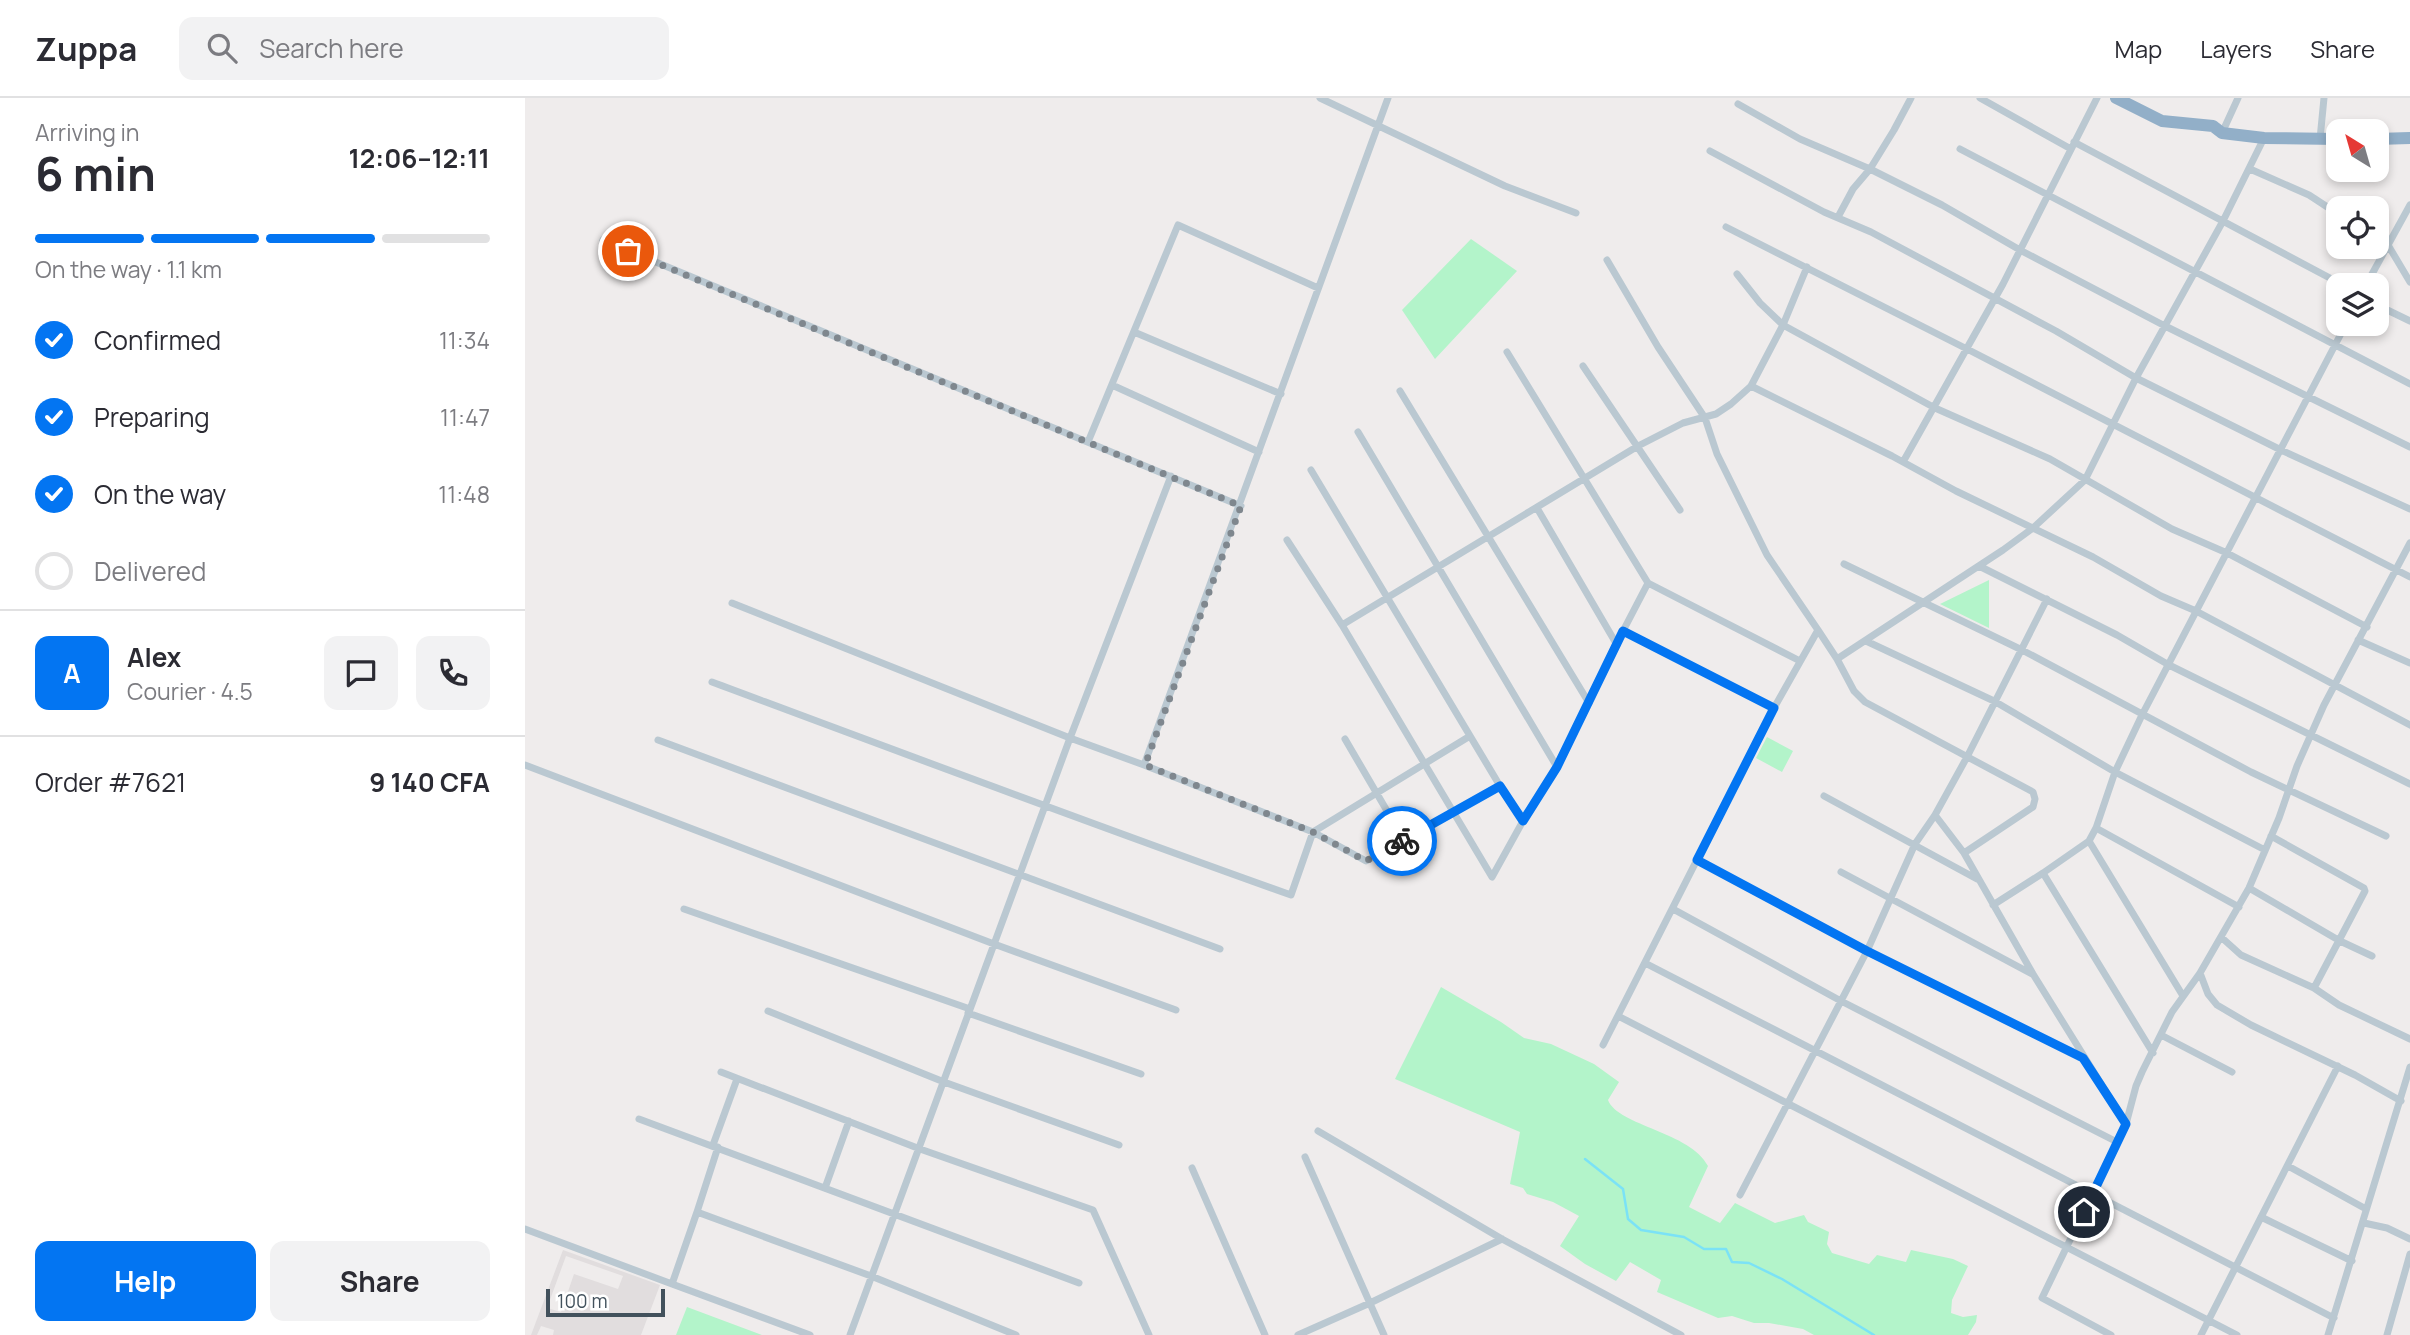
<!DOCTYPE html>
<html lang="en">
<head>
<meta charset="utf-8">
<style>
  body { margin:0; font-family:Manrope,sans-serif; background:#f2f2f3; color:#2b2b33; height:100vh; display:flex; flex-direction:column; font-size:26px; white-space:nowrap }
  * { box-sizing:border-box; margin:0 }
  p { font-size:23px; color:#7c7c81 }
  .icon { flex:none; width:38px; height:38px; fill:none; stroke:currentColor; stroke-width:2; stroke-linecap:round; stroke-linejoin:round }
  .map { position:relative; flex:1; overflow:hidden }
  .drawer { display:flex; flex-direction:column; background:#fff; width:525px }
  .drawer>* { flex:none }
  .needle { width:46px; rotate:323deg }
  .tools { position:absolute; left:1801px; top:21px; display:grid; gap:14px }
  .tools a { display:grid; place-items:center; width:63px; height:63px; border-radius:14px; background:#fff; box-shadow:0 4px 10px #0003; font-size:35px }
  .scale { position:absolute; left:21px; bottom:18px; width:119px; box-sizing:border-box; padding-left:7px; border:4px solid #42515c; border-top:0; font-size:19px; line-height:24px; white-space:nowrap; color:#42515c; -webkit-text-stroke:5px #fff; paint-order:stroke }
  .pin { position:absolute; display:grid; place-items:center; width:60px; height:60px; color:#fff; margin:-30px; border:4px solid #fff; border-radius:50%; box-shadow:0 2px 7px #0007 }
  .courier { position:absolute; display:grid; place-items:center; width:70px; height:70px; margin:-35px; border:5px solid #0375f2; border-radius:50%; background:#fff; color:#222; box-shadow:0 2px 9px #0007 }
  .head em { font-style:normal; font-weight:700 }
  .head div { display:flex; flex-direction:column-reverse }
  .head { display:flex; align-items:center; justify-content:space-between; height:119px; padding:0 35px }
  h1 { font-size:46px; font-weight:700; line-height:52px }
  .bar { display:grid; grid-template-columns:repeat(4,1fr); gap:10px 7px; align-content:center; height:84px; padding:0 35px }
  .bar i { height:9px; border-radius:5px; background:#e1e1e2 }
  .bar .current { background:#0375f2 }
  .bar p { grid-column:span 4 }
  .line { display:flex; align-items:center; gap:18px; padding:0 35px; border-top:2px solid #e1e1e2 }
  .line div { flex:1 }
  .round { display:grid; place-items:center; flex:none; width:74px; height:74px; border-radius:14px; background:#f2f2f3 }
  ol { padding:0 35px; list-style:none }
  li { display:flex; align-items:center; gap:21px; height:77px }
  li p { margin-inline-start:auto }
  li .icon { padding:7px; border-radius:50%; background:#0375f2; color:#fff; stroke-width:4 }
  li:last-child { color:#7c7c81 }
  li i { width:38px; height:38px; border:4px solid #e1e1e2; border-radius:50% }
  .cta { display:flex; gap:14px; margin-top:auto; padding:14px 35px }
  .cta a { flex:1; height:80px; border-radius:14px; background:#0375f2; color:#fff; font-size:28px; font-weight:700; line-height:80px; text-align:center }
  .cta a+a { background:#f2f2f3; color:#2b2b33 }
  header { display:flex; align-items:center; gap:42px; box-sizing:border-box; height:98px; padding:0 35px; background:#fff; border-bottom:2px solid #e1e1e2 }
  header strong { font-size:33px }
  nav { display:flex; gap:38px; margin-inline-start:auto; font-size:24px }
  .search { width:490px; height:63px; background:#f2f2f3; display:flex; align-items:center; gap:18px; box-sizing:border-box; padding:0 24px; border-radius:14px; color:#7c7c81; font-size:26px }
  main { display:flex; flex:1; min-height:0 }
  .map>svg:first-child { display:block }
  .education { fill:#e1ddde; fill-rule:evenodd }
  .green { fill:#b3f4ca }
  .lines { fill:none; stroke-linecap:round; stroke-linejoin:round }
  .stream { stroke:#7be2f6; stroke-width:2.5 }
  .minor { stroke:#bac8d1; stroke-width:7 }
  .trunk { stroke:#92afc8; stroke-width:12 }
  .done { stroke:#7f878e; stroke-width:7; stroke-dasharray:0 12.6 }
  .route { stroke:#0375f2; stroke-width:9 }
</style>
</head>
<body>
<header>
<strong>Zuppa</strong>
<div class="search"><svg class="icon" aria-label="search" viewBox="0 0 24 24"><circle cx="10" cy="10" r="6"/><path d="M15 15l6 6"/></svg>Search here</div>
<nav><a>Map</a><a>Layers</a><a>Share</a></nav>
</header>
<main>
<section class="drawer">
<div class="head"><div><h1>6 min</h1><p>Arriving in</p></div><em>12:06–12:11</em></div>
<div class="bar"><i class="current"></i><i class="current"></i><i class="current"></i><i></i><p>On the way · 1.1 km</p></div>
<ol>
<li><svg class="icon" aria-label="check" viewBox="0 0 24 24"><path d="M5 12l5 5 9-10"/></svg>Confirmed<p>11:34</p></li>
<li><svg class="icon" aria-label="check" viewBox="0 0 24 24"><path d="M5 12l5 5 9-10"/></svg>Preparing<p>11:47</p></li>
<li><svg class="icon" aria-label="check" viewBox="0 0 24 24"><path d="M5 12l5 5 9-10"/></svg>On the way<p>11:48</p></li>
<li><i></i>Delivered</li>
</ol>
<div class="line" style="height:126px"><b class="round" style="background:#0375f2;color:#fff">A</b><div><b>Alex</b><p>Courier · 4.5</p></div><a class="round"><svg class="icon" aria-label="chat" viewBox="0 0 24 24"><path d="M4 5h16v11H9l-5 4z"/></svg></a><a class="round"><svg class="icon" aria-label="phone" viewBox="0 0 24 24"><path d="M5 4h4l2 5-3 2q2 4 5 5l2-3 5 2v4C11 20 4 13 5 4z"/></svg></a></div>
<div class="line" style="height:91px"><div>Order #7621</div><b>9 140 CFA</b></div>
<div class="cta"><a>Help</a><a>Share</a></div>
</section>
<div class="map">
<svg width="1885" height="1237" viewBox="0 0 1885 1237">
  <rect width="100%" height="100%" fill="#efecec"/>
  <path class="education" d="M38,1152L135,1187L116,1237H28L29,1232L16,1228L12,1237H6ZM41,1158L98,1178L93,1191L49,1176L36,1214L22,1210Z"/>
  <path class="green" d="M946,141L992,173L910,261L877,212Z
    M1464,482V530L1415,506Z
    M1242,639L1268,653L1257,674L1231,660Z
    M916,889L976,924L999,940L1026,946L1069,966L1094,984L1083,1002C1093,1028 1166,1034 1183,1068L1164,1109L1195,1125L1210,1105L1250,1125L1279,1117L1283,1124L1304,1134L1302,1146L1307,1155L1344,1166L1352,1157L1381,1164L1386,1152L1428,1161L1443,1168L1427,1202L1426,1215L1438,1219L1452,1217L1451,1224L1443,1237H1289L1278,1231L1244,1225H1229L1207,1218L1193,1220L1132,1194L1136,1182L1105,1164L1091,1183L1060,1166L1035,1148L1054,1118L1028,1104L1002,1096L998,1090L985,1086L995,1034L870,981Z
    M162,1209L237,1237H151Z"/>
  <g class="lines">
    <path class="stream" d="M1060,1061L1098,1091L1103,1121L1116,1132L1159,1139L1179,1151H1201L1207,1164L1224,1165L1257,1181L1349,1237"/>
    <path class="minor" d="M795,0L980,88L1051,115
      M1455,0L1546,51
      M1213,6L1275,41L1345,71L1417,107L1495,152L1640,228L1885,349
      M1697,35L1713,0
      M1795,41L1799,0
      M1549,44L1818,187
      M1435,51L1885,286
      M1185,53L1299,114L1346,134L1531,233L1611,280L1756,352L1885,411
      M1725,71L1784,97L1813,116
      M1313,119L1328,91L1345,71L1369,32L1386,0
      M1201,129L1442,251L1885,479
      M1852,140L1863,147L1885,184
      M78,142L716,408
      M1082,162L1133,249L1180,320L1192,356L1242,457L1293,532
      M1212,176L1235,205L1258,227L1410,310L1525,361L1647,431L1702,455L1842,529
      M1841,187L1885,107
      M1852,207L1885,223
      M609,234L756,296
      M982,254L1123,485L1275,563
      M1058,268L1155,412
      M587,287L734,354
      M1226,288L1367,358L1431,393L1568,459L1636,498L1671,513L1885,627
      M875,293L1064,605
      M833,334L1032,669
      M563,344L653,127L793,190
      M1378,364L1478,186L1572,0
      M786,372L975,688
      M1012,410L1092,547
      M762,442L817,527
      M1319,466L1497,552L1726,674L1861,738
      M1454,468L1592,537L1644,567L1885,686
      M207,505L545,640L646,378
      M1098,533L1123,485
      M1833,542L1885,565
      M1341,543L1469,603L1590,674L1740,752
      M1312,561L1329,593L1340,604L1508,694L1510,701L1508,709L1439,755
      M187,584C380,656 572,728 766,797L788,734L841,763L975,688L998,723L1032,669L1098,533L1249,610L1293,532L1312,561L1478,452L1508,430L1560,382L1611,280L1698,123L1739,40
      M820,641L879,742
      M133,642L695,851
      M0,667L469,846L651,912
      M619,667L788,734L945,638
      M1299,698L1452,781
      M1410,717L1439,755L1508,876L1601,1026
      M998,723L967,779L817,527L1113,348L1158,325L1191,316L1206,306L1226,288L1258,227L1282,169
      M1571,730L1714,809
      M1746,738L1839,790L1840,793L1789,890
      M1564,743L1571,730L1590,674L1617,617L1821,226
      M1172,762L1342,853L1558,960
      M1316,774L1507,876
      M1518,775L1564,743L1658,898
      M1724,790L1815,843L1847,858
      M1468,807L1518,775L1628,955
      M159,811L445,911
      M1148,811L1316,903L1592,1044
      M1696,839L1716,857L1789,890L1814,907L1885,941
      M1120,865L1809,1220
      M1675,875L1683,896L1692,907L1726,927L1830,977L1876,1003
      M243,913L419,984L594,1047
      M443,915L616,976
      M1093,918L1712,1237
      M1636,937L1707,974
      M1078,947L1249,610
      M196,974L395,1051L568,1112L624,1237
      M114,1021L554,1185
      M793,1033L977,1141L1156,1237
      M188,1047L212,981
      M780,1059L859,1237
      M1763,1068L1841,1111
      M667,1070L740,1237
      M300,1090L324,1023
      M1215,1097L1342,853L1390,746L1410,717L1442,659L1522,501
      M172,1114L193,1049
      M1736,1119L1827,1163
      M1839,1125L1862,1130L1885,1141
      M0,1131L147,1186L172,1114L346,1178L491,1237
      M147,1186L285,1237
      M325,1237L545,640L619,667L863,0
      M773,1237L845,1205L977,1141
      M1586,1237L1517,1200L1601,1026L1611,988L1617,974L1647,914L1675,875L1724,790L1754,720L1772,668L1799,607L1885,445
      M1676,1237L1813,968
      M1803,1237L1885,969
      M1862,1237L1885,1156"/>
    <path class="trunk" d="M1591,0L1637,23L1688,28L1697,35L1739,40L1813,41
      M1852,41L1885,40"/>
  </g>
  <g class="lines">
    <path class="done" d="M103,153L716,408L620,667L788,734L841,763L877,743"/>
    <path class="route" d="M877,743L975,688L998,723L1032,669L1098,533L1249,610L1172,762L1342,853L1558,960L1601,1026L1559,1114"/>
  </g>
</svg>
<div class="tools">
<a><svg class="needle" viewBox="-14 -14 28 28"><path d="M0-13l5 13h-10z" fill="#e53935"/><path d="M0 13l5-13h-10z" fill="#7c7c81"/></svg></a>
<a><svg class="icon" aria-label="locate" viewBox="0 0 24 24"><circle cx="12" cy="12" r="6"/><path d="M12 2v4M12 18v4M2 12h4M18 12h4"/></svg></a>
<a><svg class="icon" aria-label="layers" viewBox="0 0 24 24"><path d="M12 4l9 5-9 5-9-5zM3 14l9 5 9-5"/></svg></a>
</div>
<div class="scale">100 m</div>
<div class="pin" style="left:103px;top:153px;background:#ea580c"><svg class="icon" aria-label="bag" viewBox="0 0 24 24"><path d="M5 8h14l-1 12H6zM9 8a3 3 0 0 1 6 0"/></svg></div>
<div class="pin" style="left:1559px;top:1114px;background:#1f2937"><svg class="icon" aria-label="home" viewBox="0 0 24 24"><path d="M3 11l9-7 9 7M6 9v11h12V9"/></svg></div>
<div class="courier" style="left:877px;top:743px"><svg class="icon" aria-label="bike" viewBox="0 0 24 24"><circle cx="6" cy="16" r="4"/><circle cx="18" cy="16" r="4"/><path d="M6 16l4-8h5l3 8M10 8l3 8H6M13 5h3"/></svg></div>
</div>
</main>
</body>
</html>
